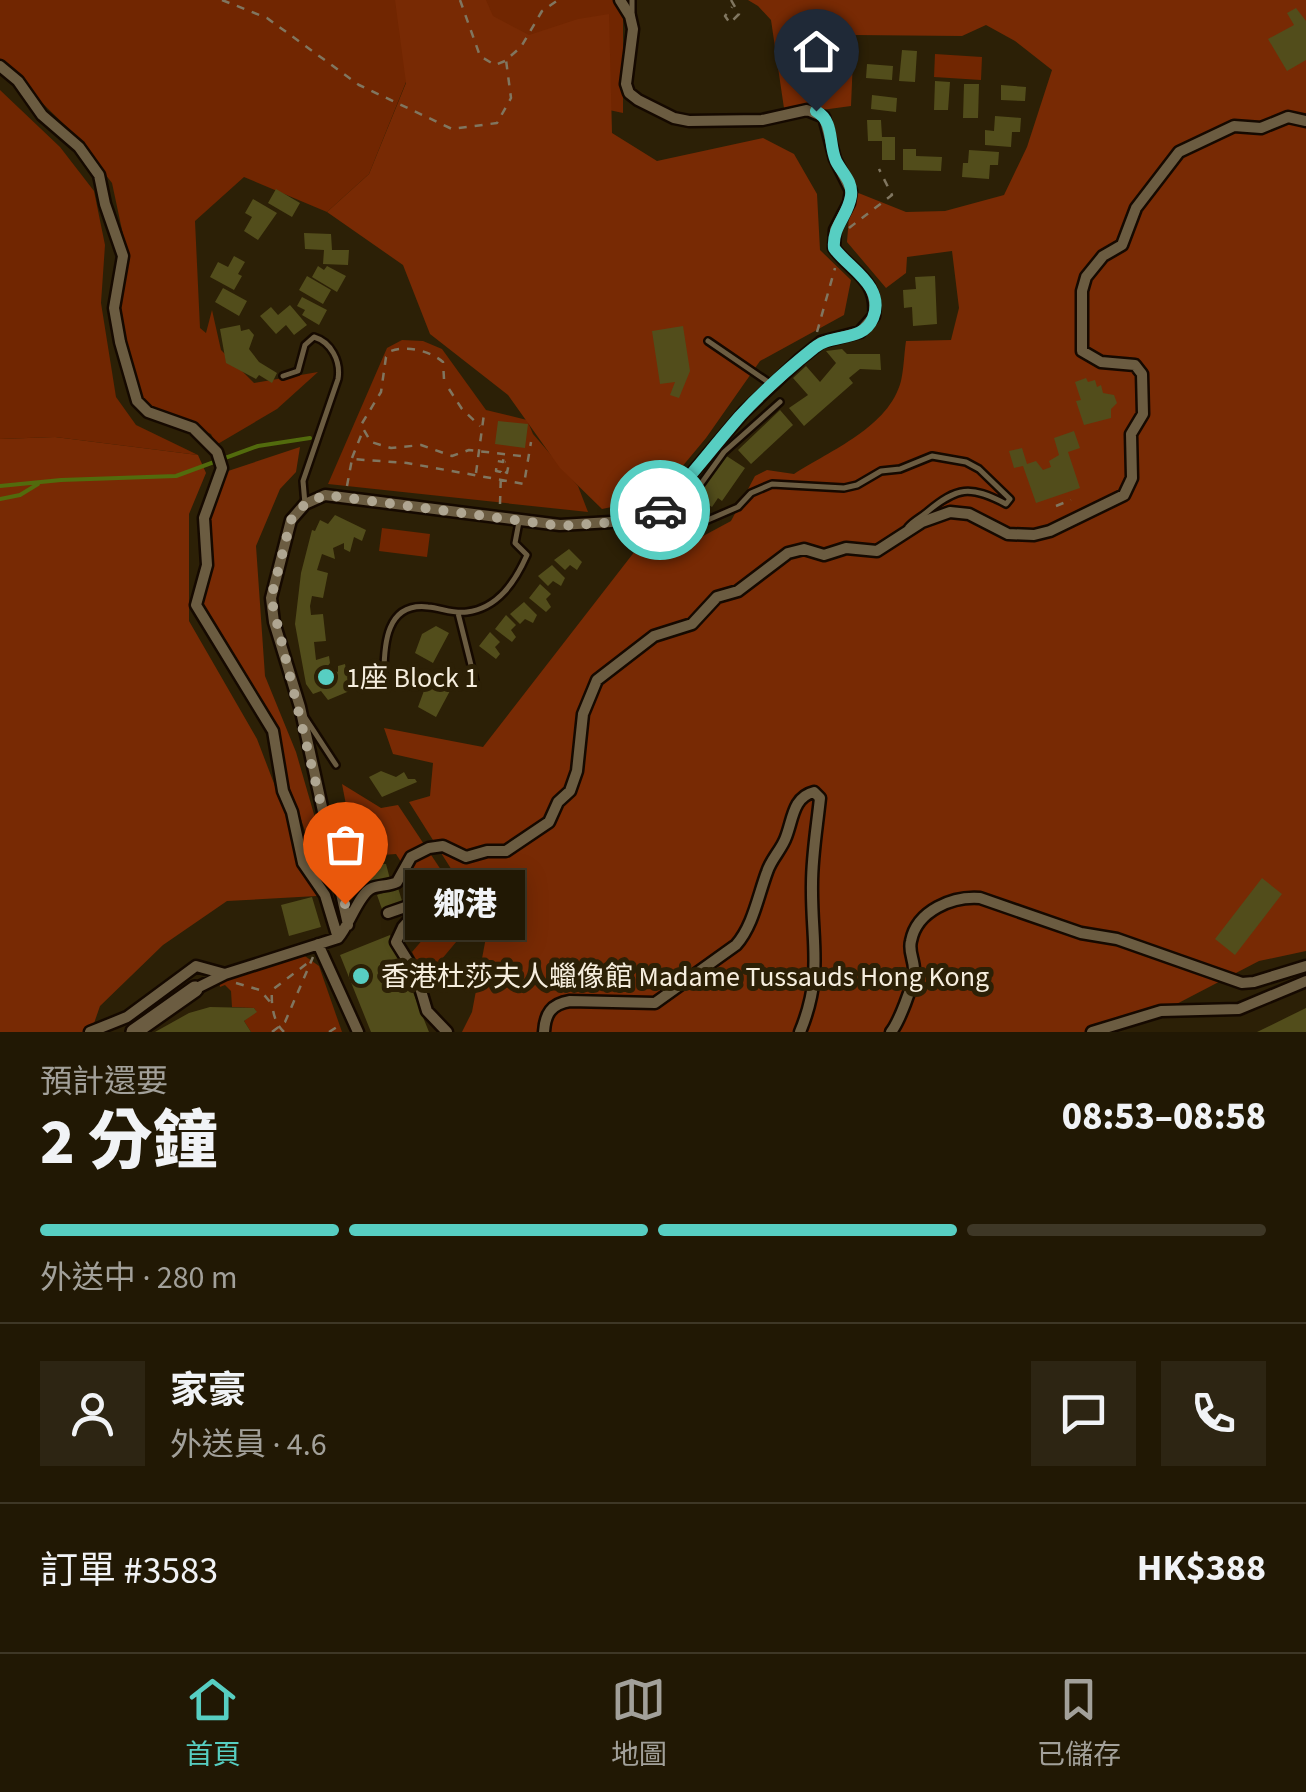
<!DOCTYPE html>
<html lang="zh-TW">
<head>
<meta charset="utf-8">
<style>
  body { margin:0; font-family:"Source Sans 3","Noto Sans TC",sans-serif; background:#2d2513; color:#f1f3f6; height:100vh; display:flex; flex-direction:column; font-size:38px; white-space:nowrap }
  * { box-sizing:border-box; margin:0 }
  p { font-size:32px; color:#a2a09a }
  .icon { flex:none; width:55px; height:55px; fill:none; stroke:currentColor; stroke-width:2; stroke-linecap:round; stroke-linejoin:round }
  .map { position:relative; height:1032px; overflow:hidden }
  .panel { display:flex; flex-direction:column; background:#211804; flex:1 }
  .panel>* { flex:none }
  .pin { position:absolute; display:grid; place-items:center; width:85px; height:85px; color:#fff; margin:-102px -42px; border-radius:50% 50% 50% 0; rotate:-45deg; box-shadow:0 0 10px #0007 }
  .pin .icon { rotate:45deg }
  .courier { position:absolute; display:grid; place-items:center; width:100px; height:100px; margin:-50px; border:8px solid #57cec2; border-radius:50%; background:#fff; color:#222; box-shadow:0 2px 12px #0007 }
  .bubble { position:absolute; height:70px; border-radius:0px; background:#211804; box-shadow:0 5px 25px #0003,0 0 0 2px #3e3726; font-size:32px; font-weight:800; line-height:70px; text-align:center }
  .headline em { font-style:normal; font-weight:800 }
  .headline div { display:flex; flex-direction:column-reverse }
  .headline { display:flex; align-items:center; justify-content:space-between; height:170px; padding:0 40px }
  h1 { font-size:65px; font-weight:800; line-height:75px }
  .bar { display:grid; grid-template-columns:repeat(4,1fr); gap:15px 10px; align-content:center; height:120px; padding:0 40px }
  .bar i { height:12px; border-radius:8px; background:#3e3726 }
  .bar .current { background:#57cec2 }
  .bar p { grid-column:span 4 }
  .line { display:flex; align-items:center; gap:25px; padding:0 40px; border-top:2px solid #3e3726 }
  .line div { flex:1 }
  .round { display:grid; place-items:center; flex:none; width:105px; height:105px; border-radius:0px; background:#2d2513 }
  .tab-bar { display:flex; justify-content:space-around; align-items:center; height:140px; border-top:2px solid #3e3726; background:#211804; font-size:28px; color:#a2a09a }
  .tab-bar a { display:grid; justify-items:center; gap:5px }
  .tab-bar .current { color:#57cec2 }
  .map>svg:first-child { display:block }
  .green { fill:#712601 }
  .forest { fill:#782a04 }
  .lines { fill:none; stroke-linecap:round; stroke-linejoin:round }
  .stream { stroke:#526b0d; stroke-width:4 }
  .building { fill:#524d1b }
  .lane-casing { stroke:#150900; stroke-width:10 }
  .street-casing { stroke:#150900; stroke-width:15 }
  .secondary-casing { stroke:#150900; stroke-width:20 }
  .path { stroke:#807660; stroke-width:2.5; stroke-dasharray:8 8; stroke-linecap:butt }
  .lane { stroke:#6b5c41; stroke-width:5 }
  .street { stroke:#6b5c41; stroke-width:10 }
  .secondary { stroke:#6b5c41; stroke-width:15 }
  .done { stroke:#afa692; stroke-width:10; stroke-dasharray:0 18 }
  .route { stroke:#57cec2; stroke-width:12 }
  .poi-dot { fill:#57cec2; stroke:#2c2006; stroke-width:4 }
  .labels { text-anchor:middle; stroke-width:10; stroke-linejoin:round; paint-order:stroke }
  .poi-label { font-size:28px; fill:#f6eede; stroke:#2c2006; text-anchor:start }
</style>
</head>
<body>
<div class="map">
<svg width="1306" height="1032" viewBox="0 0 1306 1032">
  <rect width="100%" height="100%" fill="#2c2006"/>
  <path class="green" d="M0,0H613L623,11V113L484,83L406,82L369,174L327,212L244,177L195,221L200,328L206,333L212,310L221,350L254,383L318,372L277,409L216,445L211,434L149,409L135,389L120,302L125,244L112,183L74,134L0,62Z
    M935,54L982,57L981,80L934,77Z
    M0,90L60,147L94,191L105,245L101,303L116,397L136,425L198,455L55,437L0,439Z
    M402,340L423,341L442,349L486,410L527,420L533,434L578,486L588,512L328,484L387,348Z
    M382,528L430,534L427,557L379,551Z
    M455,902L477,917L426,978L412,952Z
    M302,954L319,966L342,1032H251L244,1021L256,1011L254,1008L232,1007L231,991L225,985L220,987L219,980Z"/>
  <path class="forest" d="M395,0H486L493,16L529,35L578,19L609,14L612,133L657,161L763,138L794,154L817,194L820,250L851,280L844,315L760,361L706,438L656,498L602,509L560,468L508,395L430,334L403,265L327,212L369,174L406,83Z
    M748,0H1306V951L1259,961L1165,1010L1111,1032H462L472,1012L495,889L460,883L409,802L430,796L433,763L393,754L384,728L483,747L635,551L662,553L679,549L731,521L755,476L767,470L794,474C831,450 889,427 901,381C904,368 904,354 906,341L951,340L959,308L952,251L907,257L906,273L886,288L847,242L851,190L906,212L945,211L1004,195L1027,147L1052,70L1015,41L986,25L962,36L854,35L851,106L785,115L771,20L758,6Z
    M55,437L198,455L206,473L189,514V621L257,739L317,896L227,901L163,945L100,1006L91,1032H0V439Z
    M300,447L296,472L280,489L256,546L265,676L296,752L333,880L309,842L270,733L203,617V518L225,472Z
    M342,784L381,808L398,805L449,882L415,884L396,854L356,857Z"/>
  <g class="lines">
    <path class="stream" d="M0,486L61,480L176,476L258,446L310,438
      M0,499L20,495L38,484"/>
  </g>
  <path class="building" d="M1296,8L1306,21V60L1287,71L1268,39L1294,25L1287,13Z
    M902,50L917,51L915,82L899,81Z
    M867,64L893,66L892,80L866,78Z
    M935,81L950,82L948,110H934Z
    M964,84H979L978,118H963Z
    M1001,85L1026,87L1025,101L1001,100Z
    M872,95L897,98L896,112L871,109Z
    M995,116L1021,118L1020,132H1012L1011,147L985,145V130L994,131Z
    M867,120H881L882,137H895V160H882V141H868Z
    M903,149H916V156L942,157L941,171L903,170Z
    M969,150L999,152L998,165H990L989,179L962,177L963,163H968Z
    M276,189L300,203L292,217L268,203Z
    M253,199L277,213L258,240L244,231L252,217L245,213Z
    M304,233L331,234L332,250H349L348,265L323,264L324,250L305,249Z
    M234,256L245,262L238,274L242,276L234,290L210,277L218,262L228,267Z
    M318,266L324,270L327,266L346,276L337,292L312,277Z
    M307,276L331,290L323,304L299,290Z
    M935,276L937,324L913,326L912,307L904,308L903,290L916,289L915,277Z
    M223,288L247,301L239,316L215,302Z
    M302,297L327,310L319,325L302,315L305,310L297,306Z
    M290,305L307,325L294,335L286,325L276,334L260,316L271,307L278,315Z
    M240,325L241,331L249,329L254,335L249,349L259,362L277,373L272,383L259,375L256,379L226,363L220,329Z
    M683,326L690,371L679,398L670,395L675,382L660,384L652,331Z
    M842,349L847,354H880L881,370L860,369L849,378L853,383L804,426L789,408L808,395L793,378L806,366L820,382L836,363L826,351Z
    M1086,378L1088,382L1095,380L1097,387L1101,385L1103,393L1114,395L1117,403L1111,409V418L1084,425L1076,401L1081,400L1075,382Z
    M780,410L793,425L751,464L738,450Z
    M498,421L528,424L525,448L495,444Z
    M1074,431L1080,448L1068,452L1080,488L1036,503L1023,466L1014,468L1009,451L1022,448L1027,464L1036,461L1043,470L1051,467L1049,461L1059,455L1054,438Z
    M725,455L745,468L722,501L718,498L712,507L696,496Z
    M335,515L366,530L362,541L354,537L350,552L344,549V543L333,548L335,559L322,554L317,570L328,573L323,598L312,596L310,606L311,615L323,614L326,641L314,642L316,660L329,656L330,663L327,667L338,672V666L345,664L348,679L355,676L359,687L328,700L321,691L313,694L306,684L295,624L301,573L312,530L315,531L320,520L328,524Z
    M569,549L582,562L577,570L570,565L565,570L554,560Z
    M552,565L565,578L561,586L553,581L548,586L538,576Z
    M540,584L551,594L546,599L551,607L546,612L529,598Z
    M524,602L537,615L533,623L525,619L520,624L510,614Z
    M506,615L516,625L511,630L516,637L512,642L495,629Z
    M436,626L449,633L433,663L415,653L422,634Z
    M490,632L500,642L495,647L500,654L496,659L479,646Z
    M439,680L452,687L436,717L418,707L425,688Z
    M381,771L396,777L404,772L408,779H415L417,782L382,797L369,777Z
    M376,864H386L390,879L362,885L355,868L376,867Z
    M1262,878L1282,894L1235,955L1215,939Z
    M398,888L403,904L383,912L377,895Z
    M465,892L491,896L489,908L463,904Z
    M312,897L321,927L289,936L281,905Z
    M390,935L429,1032H371L340,955Z
    M210,1007L254,1008L257,1012L244,1021L251,1032H155L189,1013Z
    M1306,1008V1032H1257Z"/>
  <g class="lines">
    <defs>
      <path id="lane" d="M632,0V16
        M708,341L771,384
        M283,376L298,371L305,345L314,337C331,342 341,361 338,379L303,481L305,504
        M669,500L687,503L724,452L780,402
        M630,522L644,543L652,547L662,545L680,532L738,507L751,493L772,484L844,488L857,485L881,471L900,469L932,456L966,462L979,469L1010,499L1006,504C970,485 957,487 927,512C920,518 914,520 908,527
        M458,613L475,681
        M384,674C384,645 386,602 428,607C441,608 453,614 467,612C498,608 515,582 527,555L515,543L519,522
        M306,719L336,765"/>
      <path id="street" d="M0,66L18,81L42,115L79,147L99,175L105,204L123,256L114,308L120,342L137,401L148,412L193,428L217,452L222,468L204,518L207,565L196,605L273,731L283,791L292,812L303,863L325,895L338,938
        M388,913L411,905L429,885L436,884L435,891L403,927L396,942L416,974L427,1011L447,1032
        M348,925L300,707L274,622L271,598L291,520L305,504L325,495L560,525L645,520L664,506L744,412L800,359L821,342L860,332L874,316C878,278 851,272 834,248L835,230L849,203L851,191L835,159L824,117L807,110L762,120L689,121L674,118L638,100L629,93L626,84L633,29L630,16L620,0
        M318,944L358,1032
        M195,989L225,974L338,938C349,926 359,893 372,888C380,885 389,886 397,882L411,857L429,848L443,846L466,857L487,851H506L549,822L558,802L570,791L577,771L583,714L597,680L654,636L692,624L717,597L738,591L788,553L804,549L824,555L846,548L877,551L922,522L950,512L969,514L1008,534L1034,535L1050,531L1124,495L1132,478L1131,434L1143,414L1142,374L1135,365L1101,362L1082,351V291L1086,277L1103,256L1122,245L1136,208L1179,152L1234,126L1261,128L1288,117L1306,121
        M90,1032L127,1017L196,966L225,974
        M544,1032C545,1014 551,1004 570,1001L655,1003L736,945C753,926 758,896 767,872C771,859 782,849 786,837C793,819 793,797 814,792L820,798C817,827 812,855 812,884C811,942 824,974 800,1032
        M891,1032C899,1022 913,986 914,972C915,961 908,952 911,941C917,910 953,896 980,898L1081,933L1117,939L1242,983L1254,982L1306,966
        M1092,1032L1161,1011L1239,1009L1306,981"/>
      <path id="secondary" d="M134,1032L195,989"/>
    </defs>
    <use href="#lane" class="lane-casing"/>
    <use href="#street" class="street-casing"/>
    <use href="#secondary" class="secondary-casing"/>
    <path class="path" d="M222,0L267,18L359,85L452,129L497,123L511,98L506,60L521,47L542,11L558,0
      M460,0L480,56L495,65L505,61
      M731,0L739,14L730,23L725,16L732,7
      M849,228L892,195L879,169
      M817,332L835,268
      M444,379L443,362C430,351 407,345 391,351L386,357L381,392L361,425L371,442L391,448L421,445L452,456L469,450L529,457
      M449,389L462,409L480,426
      M352,458L362,433
      M505,472L507,473L509,463L505,462
      M476,473L484,414
      M347,486L352,459L407,463L524,484L531,442
      M500,504L501,472L496,471L497,461L503,462L504,454
      M1056,506L1071,500
      M236,983L260,990L271,1003
      M272,1032L285,1022L313,957
      M284,1032C273,1022 271,1004 272,990L309,962
      M329,1032L340,1025"/>
    <use href="#lane" class="lane"/>
    <use href="#street" class="street"/>
    <use href="#secondary" class="secondary"/>
  </g>
  <g class="lines">
    <path class="done" d="M345,904L271,598L291,520L305,504L325,495L560,526L646,520L660,510"/>
    <path class="route" d="M660,510C688,480 713,447 740,416C762,392 789,368 814,348C831,333 863,343 873,318C886,286 848,268 834,248C832,227 848,216 851,196C853,181 842,173 836,161C828,143 835,122 816,111"/>
  </g>
  <g class="poi-dot">
    <circle cx="326" cy="677" r="10"/>
    <circle cx="361" cy="976" r="10"/>
  </g>
  <g class="labels">
    <g class="poi-label">
      <text x="346" y="687">1座 Block 1</text>
      <text x="381" y="986">香港杜莎夫人蠟像館 Madame Tussauds Hong Kong</text>
    </g>
  </g>
</svg>
<div class="pin" style="left:345px;top:904px;background:#ea580c"><svg class="icon" aria-label="bag" viewBox="0 0 24 24"><path d="M5 8h14l-1 12H6zM9 8a3 3 0 0 1 6 0"/></svg></div>
<div class="pin" style="left:816px;top:111px;background:#1f2937"><svg class="icon" aria-label="home" viewBox="0 0 24 24"><path d="M3 11l9-7 9 7M6 9v11h12V9"/></svg></div>
<div class="courier" style="left:660px;top:510px"><svg class="icon" aria-label="car" viewBox="0 0 24 24"><path d="M5 17H2v-5l4-1 3-4h7l3 4 3 1v5h-3M9 17h6M6 11h13"/><circle cx="7" cy="17" r="2"/><circle cx="17" cy="17" r="2"/></svg></div>
<div class="bubble" style="left:405px;top:870px;width:120px">鄉港</div>
</div>
<section class="panel">
<div class="headline"><div><h1>2 分鐘</h1><p>預計還要</p></div><em>08:53–08:58</em></div>
<div class="bar"><i class="current"></i><i class="current"></i><i class="current"></i><i></i><p>外送中 · 280 m</p></div>
<div class="line" style="height:180px"><a class="round"><svg class="icon" aria-label="person" viewBox="0 0 24 24"><circle cx="12" cy="8" r="4"/><path d="M4 21q1-7 8-7t8 7"/></svg></a><div><b>家豪</b><p>外送員 · 4.6</p></div><a class="round"><svg class="icon" aria-label="chat" viewBox="0 0 24 24"><path d="M4 5h16v11H9l-5 4z"/></svg></a><a class="round"><svg class="icon" aria-label="phone" viewBox="0 0 24 24"><path d="M5 4h4l2 5-3 2q2 4 5 5l2-3 5 2v4C11 20 4 13 5 4z"/></svg></a></div>
<div class="line" style="height:130px"><div>訂單 #3583</div><b>HK$388</b></div>
</section>
<nav class="tab-bar">
<a class="current"><svg class="icon" aria-label="home" viewBox="0 0 24 24"><path d="M3 11l9-7 9 7M6 9v11h12V9"/></svg>首頁</a>
<a><svg class="icon" aria-label="map" viewBox="0 0 24 24"><path d="M3 6l6-2 6 2 6-2v14l-6 2-6-2-6 2zM9 4v14M15 6v14"/></svg>地圖</a>
<a><svg class="icon" aria-label="saved" viewBox="0 0 24 24"><path d="M7 4h10v16l-5-4-5 4z"/></svg>已儲存</a>
</nav>
</body>
</html>
